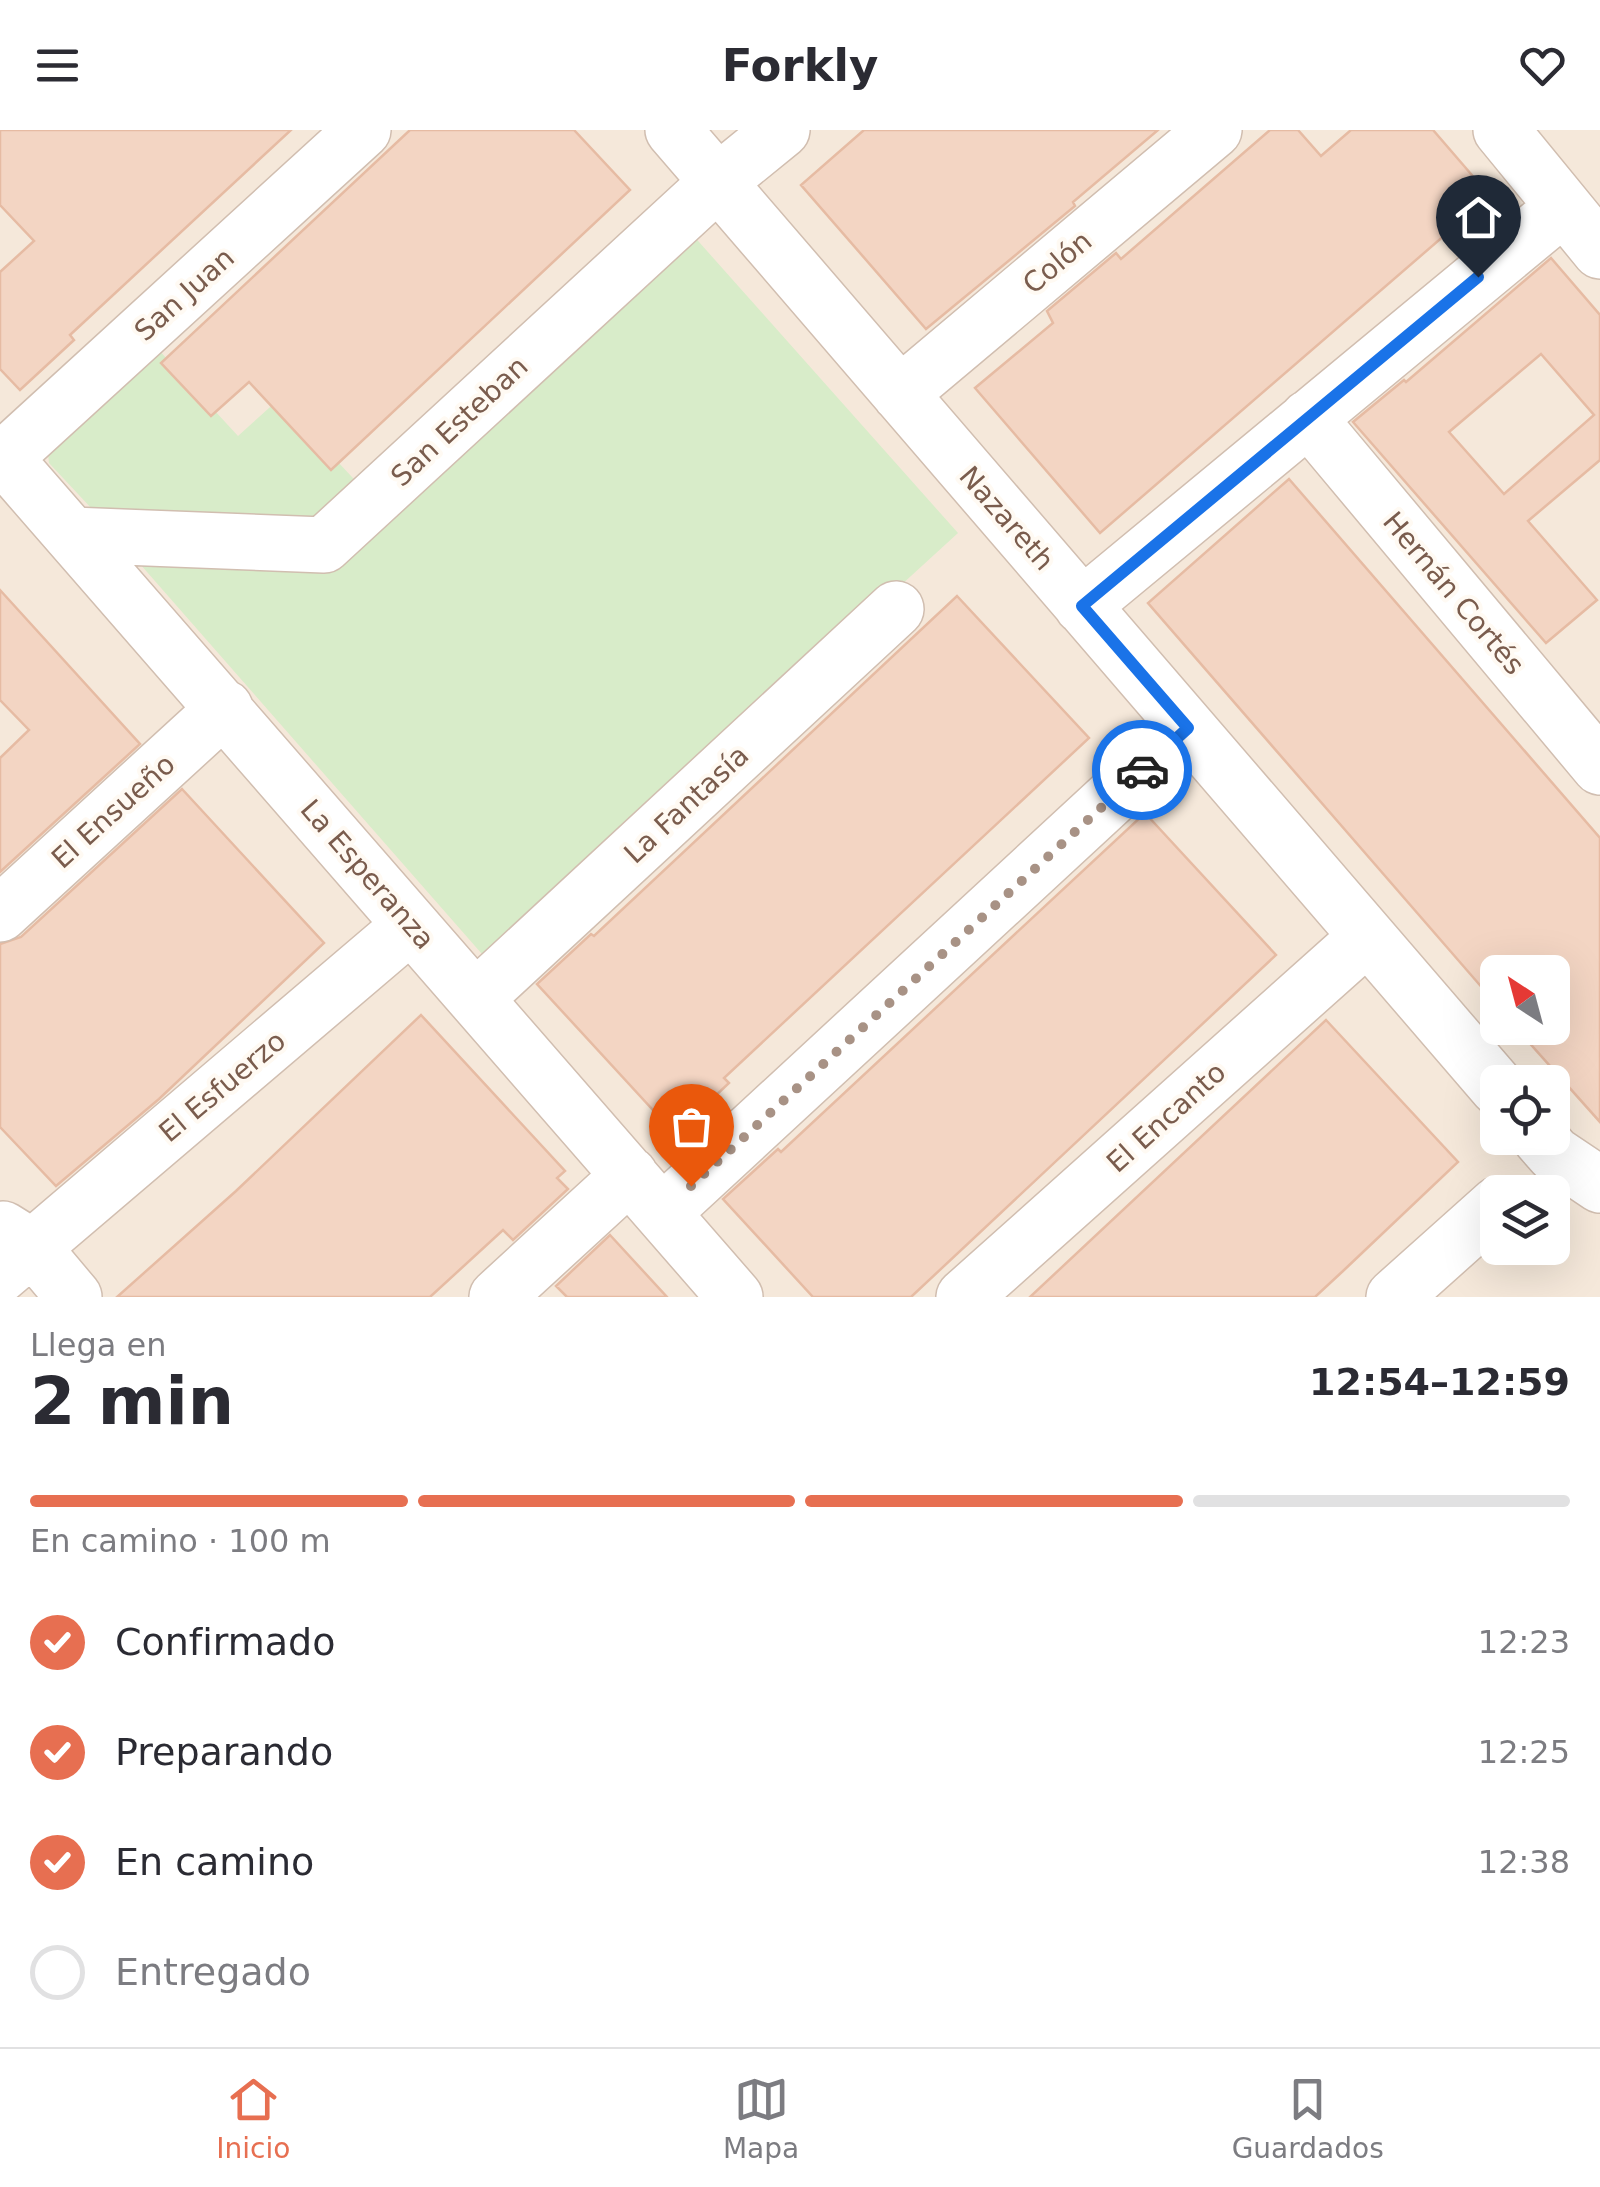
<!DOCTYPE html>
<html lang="es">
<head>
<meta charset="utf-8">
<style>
  body { margin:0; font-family:"DejaVu Sans",sans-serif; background:#f2f2f3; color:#2b2b33; height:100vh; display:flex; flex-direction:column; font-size:38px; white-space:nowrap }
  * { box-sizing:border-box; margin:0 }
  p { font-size:32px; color:#7c7c81 }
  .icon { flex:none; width:55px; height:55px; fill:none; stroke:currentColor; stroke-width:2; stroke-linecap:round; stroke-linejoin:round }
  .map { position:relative; height:1167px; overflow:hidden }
  .panel { display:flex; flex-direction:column; background:#fff; flex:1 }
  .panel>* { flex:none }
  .needle { width:65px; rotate:324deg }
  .controls { position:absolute; left:1480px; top:825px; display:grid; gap:20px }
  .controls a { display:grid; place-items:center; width:90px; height:90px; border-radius:15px; background:#fff; box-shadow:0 10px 40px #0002; font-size:50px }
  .pin { position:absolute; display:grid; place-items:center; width:85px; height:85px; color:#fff; margin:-102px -42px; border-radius:50% 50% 50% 0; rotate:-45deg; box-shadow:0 0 10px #0007 }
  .pin .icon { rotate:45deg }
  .courier { position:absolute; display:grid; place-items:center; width:100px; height:100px; margin:-50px; border:8px solid #1a73e8; border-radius:50%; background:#fff; color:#222; box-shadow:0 2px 12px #0007 }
  .head em { font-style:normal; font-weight:700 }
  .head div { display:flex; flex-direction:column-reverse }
  .head { display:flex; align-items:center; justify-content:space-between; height:170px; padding:0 30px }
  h1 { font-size:65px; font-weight:700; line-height:75px }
  .bar { display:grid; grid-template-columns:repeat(4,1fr); gap:15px 10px; align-content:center; height:120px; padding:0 30px }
  .bar i { height:12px; border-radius:8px; background:#e1e1e2 }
  .bar .on { background:#e76f51 }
  .bar p { grid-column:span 4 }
  ol { padding:0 30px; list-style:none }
  li { display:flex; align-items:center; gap:30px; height:110px }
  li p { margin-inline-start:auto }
  li .icon { padding:10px; border-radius:50%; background:#e76f51; color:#fff; stroke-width:4 }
  li:last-child { color:#7c7c81 }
  li i { width:55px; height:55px; border:5px solid #e1e1e2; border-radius:50% }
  header { display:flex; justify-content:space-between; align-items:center; height:130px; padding:0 30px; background:#fff; font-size:45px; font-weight:700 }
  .tab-bar { display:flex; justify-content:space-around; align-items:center; height:140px; border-top:2px solid #e1e1e2; background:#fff; font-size:28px; color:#7c7c81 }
  .tab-bar a { display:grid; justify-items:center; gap:5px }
  .tab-bar .on { color:#e76f51 }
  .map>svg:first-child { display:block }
  .residential { fill:#f5e8da; fill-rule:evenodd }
  .green { fill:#d8ecc9 }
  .building { fill:#f3d5c3; stroke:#e6bba3; stroke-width:2.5; fill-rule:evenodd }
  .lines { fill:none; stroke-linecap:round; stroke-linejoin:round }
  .minor-casing { stroke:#d1beb0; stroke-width:58 }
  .minor { stroke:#fff; stroke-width:55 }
  .done { stroke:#a89285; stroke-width:10; stroke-dasharray:0 18 }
  .route { stroke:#1a73e8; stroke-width:12 }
  .labels { text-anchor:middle; stroke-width:8; stroke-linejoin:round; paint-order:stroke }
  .street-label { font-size:28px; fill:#7a5c4d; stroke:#fffaf3 }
</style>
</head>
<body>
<header><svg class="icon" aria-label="menu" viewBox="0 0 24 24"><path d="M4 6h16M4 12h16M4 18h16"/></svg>Forkly<svg class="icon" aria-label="heart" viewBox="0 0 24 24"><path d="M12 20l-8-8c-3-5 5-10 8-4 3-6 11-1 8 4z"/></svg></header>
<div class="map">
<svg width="1600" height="1167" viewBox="0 0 1600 1167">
  <rect width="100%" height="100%" fill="#fdf6ec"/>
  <path class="residential" d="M0,0H1600V1167H0ZM1498,842H1552V898H1498ZM1498,952H1552V1008H1498ZM1498,1062H1552V1118H1498Z"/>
  <path class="green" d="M691,103L958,403L489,832L140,434L327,433Z
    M156,217L238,306L279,269L366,362L313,403L107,395L49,333L47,314Z"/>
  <path class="building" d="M0,0H291L70,205L74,210L20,260L0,239V142L34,111L0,75Z
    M410,0H574L630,60L331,340L249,252L211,286L161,233Z
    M864,0H1158L1073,72L1075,76L926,199L801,55Z
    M1270,0H1298L1321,26L1351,0H1433L1490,66L1100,403L975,258L1053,193L1047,181L1116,123L1121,129Z
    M1551,128L1600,185V330L1528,391L1597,470L1546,513L1353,292L1404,250L1406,252ZM1541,224L1594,285L1504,364L1449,302Z
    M1289,349L1600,708V992L1516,898H1552V842H1498V876L1148,473Z
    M0,460L140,614L0,742V628L29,600L0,570Z
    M957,466L1089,608L724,948L729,953L675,1004L537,854L591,804L594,806Z
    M182,659L324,813L159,969L56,1056L0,997V814L21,807Z
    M1145,683L1276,825L911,1167H813L723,1069L778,1019L781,1022Z
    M421,885L565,1041L557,1048L568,1059L513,1110L503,1100L430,1167H117L236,1061Z
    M1326,890L1458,1032L1343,1141L1315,1167H1030Z
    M610,1105L667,1167H567L556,1156Z"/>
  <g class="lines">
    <defs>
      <path id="minor" d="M673,0L1498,958
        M1501,0L1600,121
        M900,264L1214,0
        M1308,288L1600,637
        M0,323L735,1167
        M4,328L363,0
        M72,405L324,415L718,52L782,0
        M1082,476L1564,77
        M0,784L225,578
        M476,868L896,479
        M1540,1008L1554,1024L1600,1055
        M662,1083L1187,598
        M3,1099L32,1117L74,1167
        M0,1145L411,795
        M497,1167L630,1045
        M964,1167L1367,807
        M1394,1167L1498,1074"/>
    </defs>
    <use href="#minor" class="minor-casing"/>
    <use href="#minor" class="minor"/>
  </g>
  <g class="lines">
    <path class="done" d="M691,1056L1142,640"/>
    <path class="route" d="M1142,640L1188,598L1082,476L1478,147"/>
  </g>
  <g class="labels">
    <g class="street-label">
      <text transform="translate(1057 132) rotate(-40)" y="10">Colón</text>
      <text transform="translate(184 164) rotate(-42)" y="10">San Juan</text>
      <text transform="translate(459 291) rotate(-43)" y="10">San Esteban</text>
      <text transform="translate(1007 388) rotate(49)" y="10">Nazareth</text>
      <text transform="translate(1454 463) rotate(50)" y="10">Hernán Cortés</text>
      <text transform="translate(686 674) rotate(-43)" y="10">La Fantasía</text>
      <text transform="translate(113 681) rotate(-42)" y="10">El Ensueño</text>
      <text transform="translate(368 744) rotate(49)" y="10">La Esperanza</text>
      <text transform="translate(222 956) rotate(-40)" y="10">El Esfuerzo</text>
      <text transform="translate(1166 987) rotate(-42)" y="10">El Encanto</text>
    </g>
  </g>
</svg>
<div class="controls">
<a><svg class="needle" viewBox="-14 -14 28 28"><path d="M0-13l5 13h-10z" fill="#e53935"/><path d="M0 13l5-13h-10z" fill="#7c7c81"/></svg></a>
<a><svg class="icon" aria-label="locate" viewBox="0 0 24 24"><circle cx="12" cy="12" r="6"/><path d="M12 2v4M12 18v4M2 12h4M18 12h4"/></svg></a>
<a><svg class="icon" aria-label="layers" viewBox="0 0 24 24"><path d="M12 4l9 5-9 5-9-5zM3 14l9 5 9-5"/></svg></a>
</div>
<div class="pin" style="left:691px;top:1056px;background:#ea580c"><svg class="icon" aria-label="bag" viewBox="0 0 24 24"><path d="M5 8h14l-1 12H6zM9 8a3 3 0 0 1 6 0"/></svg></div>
<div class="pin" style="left:1478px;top:147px;background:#1f2937"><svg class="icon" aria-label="home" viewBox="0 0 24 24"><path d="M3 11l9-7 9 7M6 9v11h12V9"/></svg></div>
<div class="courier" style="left:1142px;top:640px"><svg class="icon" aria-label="car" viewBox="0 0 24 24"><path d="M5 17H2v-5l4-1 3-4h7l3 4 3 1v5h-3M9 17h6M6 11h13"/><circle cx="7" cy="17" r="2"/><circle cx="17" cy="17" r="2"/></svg></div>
</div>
<section class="panel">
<div class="head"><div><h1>2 min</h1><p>Llega en</p></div><em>12:54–12:59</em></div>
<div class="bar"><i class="on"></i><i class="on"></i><i class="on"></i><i></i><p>En camino · 100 m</p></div>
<ol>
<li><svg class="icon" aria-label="check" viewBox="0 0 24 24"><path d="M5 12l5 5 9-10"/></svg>Confirmado<p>12:23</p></li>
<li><svg class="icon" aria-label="check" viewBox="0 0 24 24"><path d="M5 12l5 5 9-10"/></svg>Preparando<p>12:25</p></li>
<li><svg class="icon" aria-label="check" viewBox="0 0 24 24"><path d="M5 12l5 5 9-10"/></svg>En camino<p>12:38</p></li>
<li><i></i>Entregado</li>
</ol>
</section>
<nav class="tab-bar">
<a class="on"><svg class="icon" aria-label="home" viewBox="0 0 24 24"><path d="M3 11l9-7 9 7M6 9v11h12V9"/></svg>Inicio</a>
<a><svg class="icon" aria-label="map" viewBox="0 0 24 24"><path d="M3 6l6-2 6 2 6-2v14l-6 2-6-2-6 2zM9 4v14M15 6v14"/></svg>Mapa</a>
<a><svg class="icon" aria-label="saved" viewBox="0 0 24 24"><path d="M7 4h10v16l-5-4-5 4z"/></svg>Guardados</a>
</nav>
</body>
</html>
